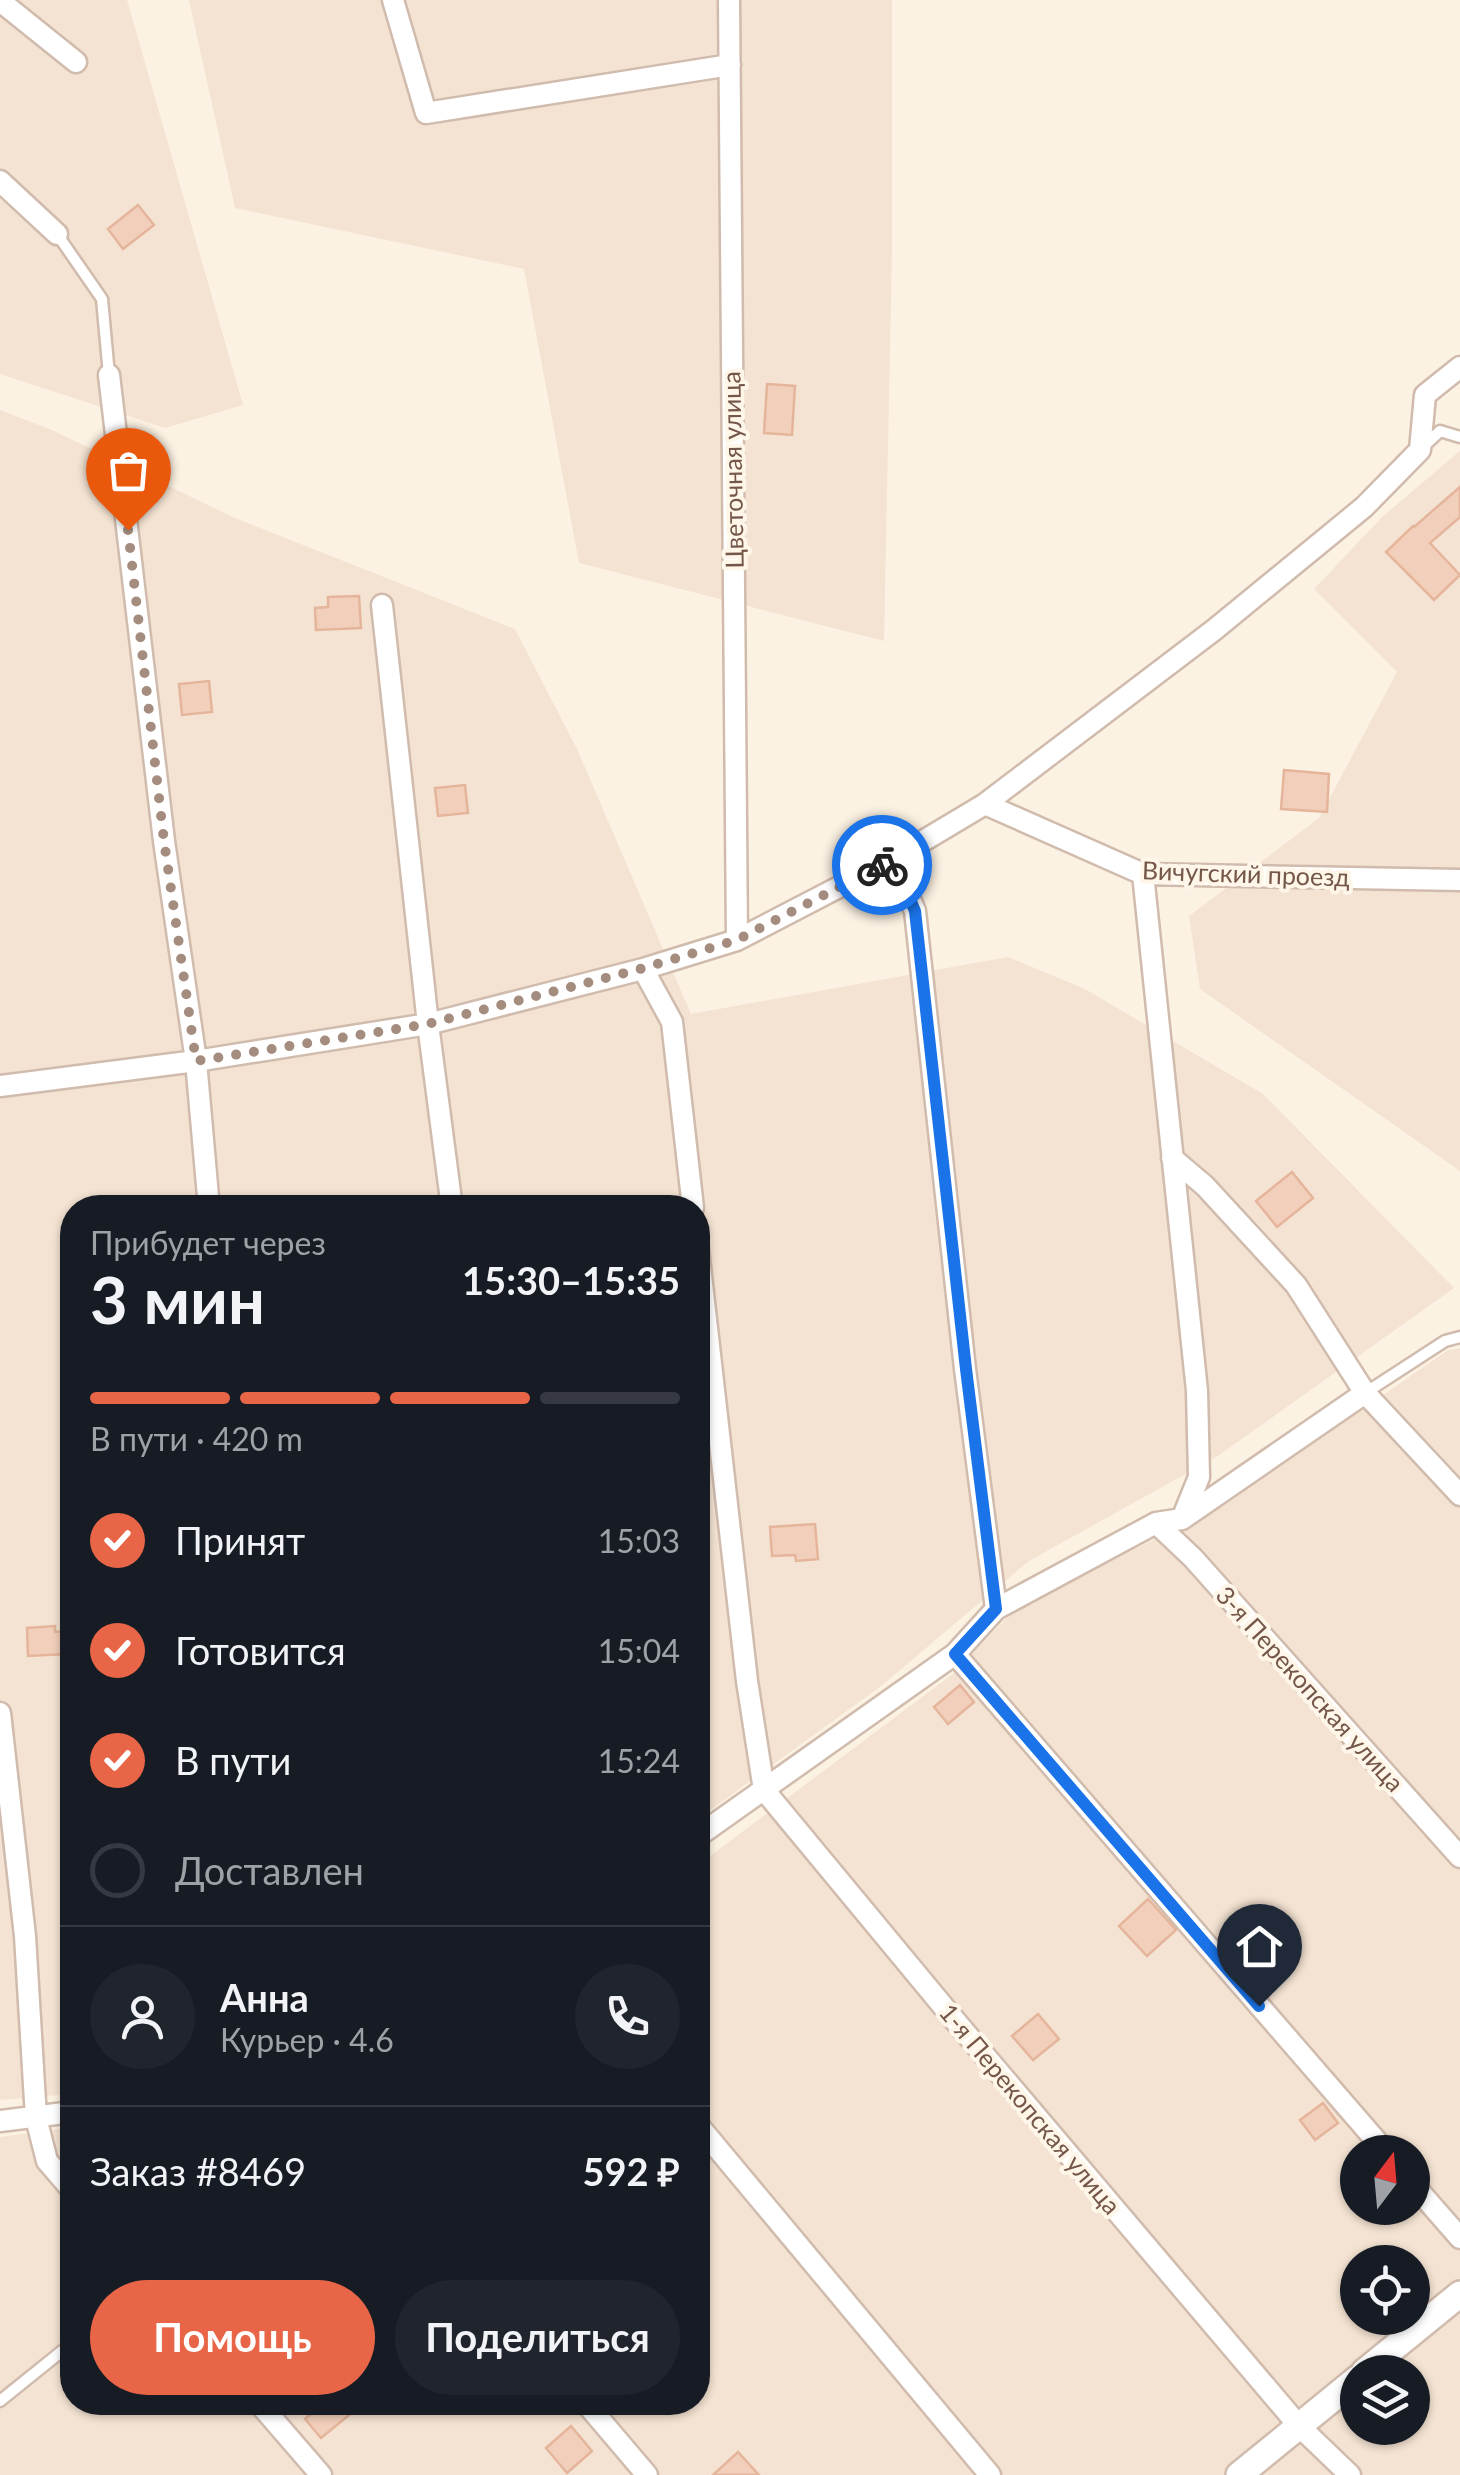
<!DOCTYPE html>
<html lang="ru">
<head>
<meta charset="utf-8">
<style>
  body { margin:0; font-family:Lato,sans-serif; background:#20242c; color:#f1f3f6; height:100vh; display:flex; flex-direction:column; font-size:38px; white-space:nowrap }
  * { box-sizing:border-box; margin:0 }
  p { font-size:32px; color:#9ea1a6 }
  .icon { flex:none; width:55px; height:55px; fill:none; stroke:currentColor; stroke-width:2; stroke-linecap:round; stroke-linejoin:round }
  .map { position:relative; flex:1; overflow:hidden }
  .side { position:absolute; left:60px; top:1195px; width:650px; height:1220px; display:flex; flex-direction:column; background:#171b24; border-radius:40px; box-shadow:0 2px 8px #0004 }
  .side>* { flex:none }
  .needle { width:65px; rotate:16deg }
  .tools { position:absolute; left:1340px; top:2135px; display:grid; gap:20px }
  .tools a { display:grid; place-items:center; width:90px; height:90px; border-radius:50%; background:#171b24; box-shadow:0 2px 8px #0004; font-size:50px }
  .pin { position:absolute; display:grid; place-items:center; width:85px; height:85px; color:#fff; margin:-102px -42px; border-radius:50% 50% 50% 0; rotate:-45deg; box-shadow:0 0 10px #0007 }
  .pin .icon { rotate:45deg }
  .courier { position:absolute; display:grid; place-items:center; width:100px; height:100px; margin:-50px; border:8px solid #1a73e8; border-radius:50%; background:#fff; color:#222; box-shadow:0 2px 12px #0007 }
  .overview em { font-style:normal; font-weight:700 }
  .overview div { display:flex; flex-direction:column-reverse }
  .overview { display:flex; align-items:center; justify-content:space-between; height:170px; padding:0 30px }
  h1 { font-size:65px; font-weight:700; line-height:75px }
  .bar { display:grid; grid-template-columns:repeat(4,1fr); gap:15px 10px; align-content:center; height:120px; padding:0 30px }
  .bar i { height:12px; border-radius:8px; background:#363941 }
  .bar .selected { background:#e86647 }
  .bar p { grid-column:span 4 }
  .line { display:flex; align-items:center; gap:25px; padding:0 30px; border-top:2px solid #363941 }
  .line div { flex:1 }
  .round { display:grid; place-items:center; flex:none; width:105px; height:105px; border-radius:52px; background:#20242c }
  ol { padding:0 30px; list-style:none }
  li { display:flex; align-items:center; gap:30px; height:110px }
  li p { margin-inline-start:auto }
  li .icon { padding:10px; border-radius:50%; background:#e86647; color:#fff; stroke-width:4 }
  li:last-child { color:#9ea1a6 }
  li i { width:55px; height:55px; border:5px solid #363941; border-radius:50% }
  .button { display:flex; gap:20px; margin-top:auto; padding:20px 30px }
  .button a { flex:1; height:115px; border-radius:60px; background:#e86647; color:#fff; font-size:40px; font-weight:700; line-height:115px; text-align:center }
  .button a+a { background:#20242c; color:#f1f3f6 }
  .map>svg:first-child { display:block }
  .residential { fill:#f4e3d2; fill-rule:evenodd }
  .building { fill:#f2cfbb; stroke:#e5b59b; stroke-width:2.5 }
  .lines { fill:none; stroke-linecap:round; stroke-linejoin:round }
  .service-casing { stroke:#d0bbad; stroke-width:15 }
  .minor-casing { stroke:#d0bbad; stroke-width:25 }
  .tertiary-casing { stroke:#d0bbad; stroke-width:30 }
  .service { stroke:#fff; stroke-width:10 }
  .minor { stroke:#fff; stroke-width:20 }
  .tertiary { stroke:#fff; stroke-width:25 }
  .done { stroke:#a48d7f; stroke-width:10; stroke-dasharray:0 18 }
  .route { stroke:#1a73e8; stroke-width:12 }
  .labels { text-anchor:middle; stroke-width:8; stroke-linejoin:round; paint-order:stroke }
  .street-label { font-size:25px; fill:#755749; stroke:#fff6ea }
</style>
</head>
<body>
<div class="map">
<svg width="1460" height="2475" viewBox="0 0 1460 2475">
  <rect width="100%" height="100%" fill="#fcf2e3"/>
  <path class="residential" d="M0,0H127L243,405L165,428L0,374Z
    M189,0H892V250L884,641L579,563L524,269L235,208Z
    M0,410L52,430L235,518L515,629L578,751L691,1014L1008,957L1085,989L1263,1094L1454,1288L1218,1456L1029,1561L880,1687L698,1819V1208H72V2094L0,2100Z
    M1460,451V1171L1200,989L1189,916L1319,818L1397,672L1314,589L1383,516Z
    M1460,1348V2475H0V2137L72,2127V2402H698V1865L954,1673L1016,1608L1226,1504L1448,1350ZM1358,2152H1412V2208H1358ZM1358,2262H1412V2318H1358ZM1358,2372H1412V2428H1358Z"/>
  <path class="building" d="M138,205L154,225L123,249L108,229Z
    M767,384L795,386L792,435L764,433Z
    M1460,487V517L1430,543L1460,575L1434,600L1386,552L1413,526L1414,527Z
    M359,596L361,628L316,630L315,608L328,607V597Z
    M209,681L212,712L182,715L179,684Z
    M1284,770L1329,774L1327,812L1281,809Z
    M465,785L468,813L438,816L435,788Z
    M1292,1172L1313,1198L1277,1227L1256,1201Z
    M815,1524L818,1559L796,1561L795,1555L772,1556L770,1527Z
    M55,1626V1632L66,1631L67,1654L28,1656L27,1628Z
    M960,1685L974,1702L948,1724L934,1707Z
    M1148,1899L1176,1930L1147,1956L1119,1926Z
    M1038,2014L1059,2039L1033,2060L1012,2036Z
    M1323,2103L1338,2123L1315,2140L1300,2120Z
    M325,2402H365L321,2438L305,2419Z
    M571,2426L592,2451L567,2473L546,2448Z
    M738,2452L759,2475H713Z"/>
  <g class="lines">
    <defs>
      <path id="service" d="M57,234L102,299L109,375
        M1424,446L1440,431L1460,437
        M1365,1393L1445,1341L1460,1337
        M0,2401L72,2343"/>
      <path id="minor" d="M393,0L426,113L730,65
        M729,0L737,940
        M0,1L76,62
        M0,181L57,234
        M109,375L164,841L196,1061L209,1208
        M382,605L428,1024L452,1208
        M985,804L1143,874L1460,880
        M893,859L915,911L965,1369L996,1609
        M1143,874L1197,1391L1199,1477L1182,1519
        M643,969L672,1022L693,1208
        M0,1086L196,1061L428,1024L643,969L737,940L893,859L985,804L1214,630L1364,507L1420,450L1425,395L1460,367
        M1172,1158L1205,1186L1296,1285L1365,1393L1460,1495
        M698,1249L747,1681L764,1790L952,2017L1299,2426L1350,2475
        M1156,1523L1193,1558L1460,1857
        M955,1654L1386,2152
        M0,1713L25,1936L36,2118L47,2161L72,2190
        M698,1836L955,1654L996,1609L1156,1523L1182,1519L1365,1393
        M0,2121L72,2112
        M698,2125L990,2475
        M1412,2183L1460,2238
        M258,2402L321,2475
        M585,2402L647,2475"/>
      <path id="tertiary" d="M1364,2372L1460,2294
        M1239,2475L1358,2378"/>
    </defs>
    <use href="#service" class="service-casing"/>
    <use href="#minor" class="minor-casing"/>
    <use href="#tertiary" class="tertiary-casing"/>
    <use href="#service" class="service"/>
    <use href="#minor" class="minor"/>
    <use href="#tertiary" class="tertiary"/>
  </g>
  <g class="lines">
    <path class="done" d="M128,530L164,841L196,1061L428,1024L644,968L737,940L882,865"/>
    <path class="route" d="M882,865L893,859L915,911L966,1369L996,1609L955,1654L1259,2006"/>
  </g>
  <g class="labels">
    <g class="street-label">
      <text transform="translate(733 470) rotate(-91)" y="9">Цветочная улица</text>
      <text transform="translate(1246 874) rotate(2)" y="9">Вичугский проезд</text>
      <text transform="translate(1310 1689) rotate(48)" y="9">3-я Перекопская улица</text>
      <text transform="translate(1030 2109) rotate(50)" y="9">1-я Перекопская улица</text>
    </g>
  </g>
</svg>
<div class="tools">
<a><svg class="needle" viewBox="-14 -14 28 28"><path d="M0-13l5 13h-10z" fill="#e53935"/><path d="M0 13l5-13h-10z" fill="#9ea1a6"/></svg></a>
<a><svg class="icon" aria-label="locate" viewBox="0 0 24 24"><circle cx="12" cy="12" r="6"/><path d="M12 2v4M12 18v4M2 12h4M18 12h4"/></svg></a>
<a><svg class="icon" aria-label="layers" viewBox="0 0 24 24"><path d="M12 4l9 5-9 5-9-5zM3 14l9 5 9-5"/></svg></a>
</div>
<div class="pin" style="left:128px;top:530px;background:#ea580c"><svg class="icon" aria-label="bag" viewBox="0 0 24 24"><path d="M5 8h14l-1 12H6zM9 8a3 3 0 0 1 6 0"/></svg></div>
<div class="pin" style="left:1259px;top:2006px;background:#1f2937"><svg class="icon" aria-label="home" viewBox="0 0 24 24"><path d="M3 11l9-7 9 7M6 9v11h12V9"/></svg></div>
<div class="courier" style="left:882px;top:865px"><svg class="icon" aria-label="bike" viewBox="0 0 24 24"><circle cx="6" cy="16" r="4"/><circle cx="18" cy="16" r="4"/><path d="M6 16l4-8h5l3 8M10 8l3 8H6M13 5h3"/></svg></div>
<section class="side">
<div class="overview"><div><h1>3 мин</h1><p>Прибудет через</p></div><em>15:30–15:35</em></div>
<div class="bar"><i class="selected"></i><i class="selected"></i><i class="selected"></i><i></i><p>В пути · 420 m</p></div>
<ol>
<li><svg class="icon" aria-label="check" viewBox="0 0 24 24"><path d="M5 12l5 5 9-10"/></svg>Принят<p>15:03</p></li>
<li><svg class="icon" aria-label="check" viewBox="0 0 24 24"><path d="M5 12l5 5 9-10"/></svg>Готовится<p>15:04</p></li>
<li><svg class="icon" aria-label="check" viewBox="0 0 24 24"><path d="M5 12l5 5 9-10"/></svg>В пути<p>15:24</p></li>
<li><i></i>Доставлен</li>
</ol>
<div class="line" style="height:180px"><a class="round"><svg class="icon" aria-label="person" viewBox="0 0 24 24"><circle cx="12" cy="8" r="4"/><path d="M4 21q1-7 8-7t8 7"/></svg></a><div><b>Анна</b><p>Курьер · 4.6</p></div><a class="round"><svg class="icon" aria-label="phone" viewBox="0 0 24 24"><path d="M5 4h4l2 5-3 2q2 4 5 5l2-3 5 2v4C11 20 4 13 5 4z"/></svg></a></div>
<div class="line" style="height:130px"><div>Заказ #8469</div><b>592 ₽</b></div>
<div class="button"><a>Помощь</a><a>Поделиться</a></div>
</section>
</div>
</body>
</html>
